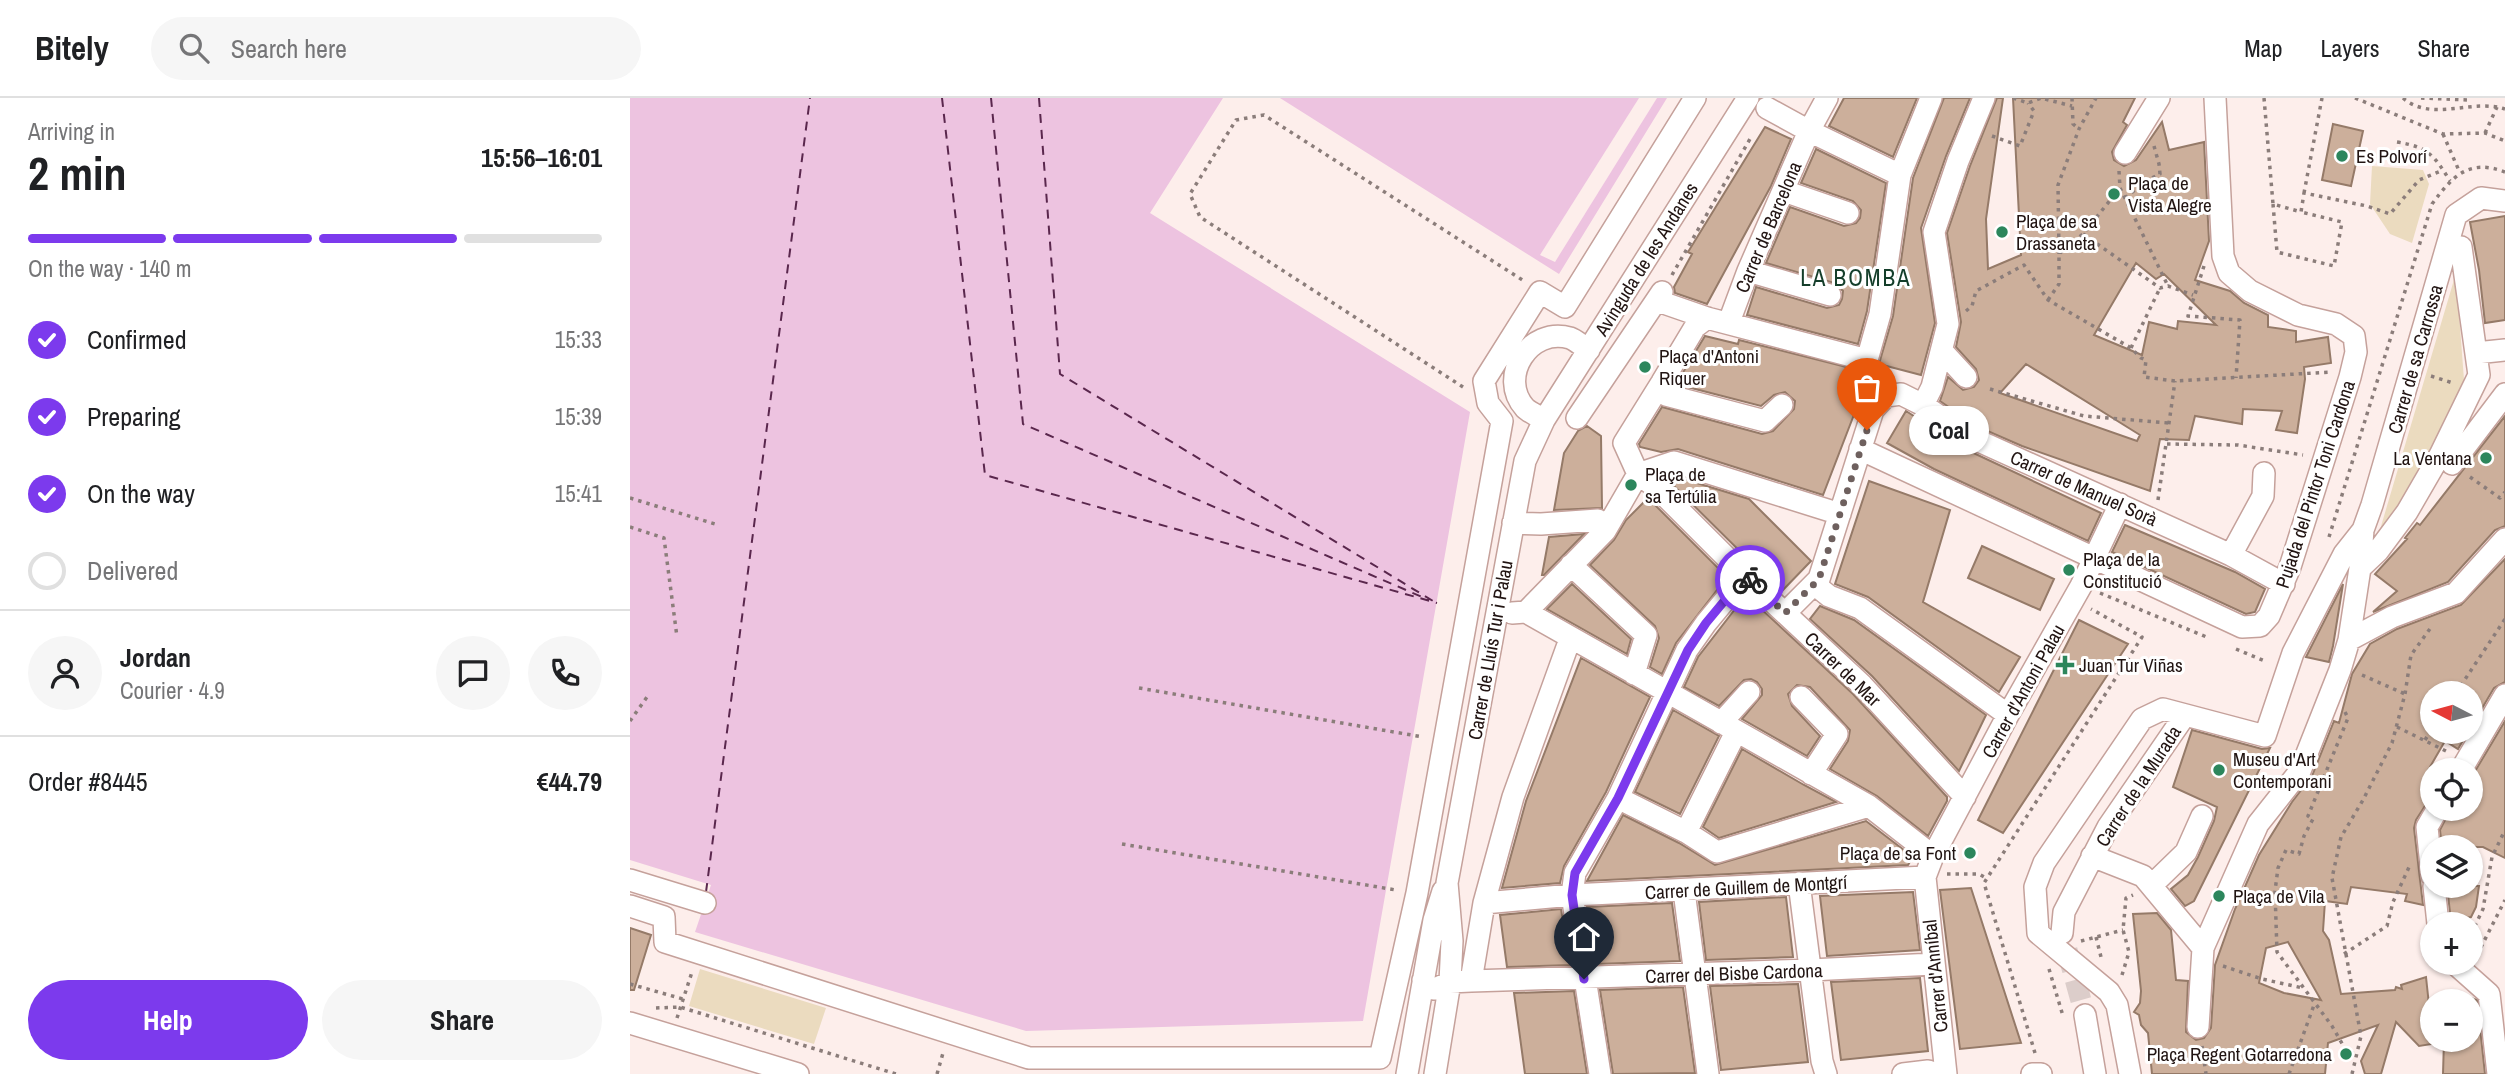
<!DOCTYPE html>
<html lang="en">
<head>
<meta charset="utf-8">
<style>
  body { margin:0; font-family:"Archivo Narrow",sans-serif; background:#f6f6f6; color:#202124; height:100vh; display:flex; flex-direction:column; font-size:26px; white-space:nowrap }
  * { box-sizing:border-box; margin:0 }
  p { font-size:23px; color:#757577 }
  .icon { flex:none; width:38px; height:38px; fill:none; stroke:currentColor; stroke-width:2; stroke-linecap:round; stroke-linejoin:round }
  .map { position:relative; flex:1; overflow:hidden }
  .side { display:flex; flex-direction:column; background:#fff; width:630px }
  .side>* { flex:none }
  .needle { width:46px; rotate:276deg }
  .controls { position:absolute; left:1790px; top:583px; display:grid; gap:14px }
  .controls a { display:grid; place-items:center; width:63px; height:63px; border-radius:50%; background:#fff; box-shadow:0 2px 5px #0004; font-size:35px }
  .pin { position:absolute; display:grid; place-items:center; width:60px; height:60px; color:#fff; margin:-72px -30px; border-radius:50% 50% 50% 0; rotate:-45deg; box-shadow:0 0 7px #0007 }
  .pin .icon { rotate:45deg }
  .courier { position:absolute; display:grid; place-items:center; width:70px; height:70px; margin:-35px; border:5px solid #7c3aed; border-radius:50%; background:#fff; color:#222; box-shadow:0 2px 9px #0007 }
  .bubble { position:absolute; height:49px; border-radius:24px; background:#fff; box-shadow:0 2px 5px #0004; font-size:23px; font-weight:700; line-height:49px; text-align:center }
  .summary em { font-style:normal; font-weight:700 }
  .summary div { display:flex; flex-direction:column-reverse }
  .summary { display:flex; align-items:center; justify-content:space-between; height:119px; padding:0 28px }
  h1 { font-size:46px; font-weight:700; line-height:52px }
  .bar { display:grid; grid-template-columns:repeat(4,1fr); gap:10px 7px; align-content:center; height:84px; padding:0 28px }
  .bar i { height:9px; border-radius:5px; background:#e0e0e0 }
  .bar .on { background:#7c3aed }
  .bar p { grid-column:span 4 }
  .line { display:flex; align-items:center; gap:18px; padding:0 28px; border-top:2px solid #e0e0e0 }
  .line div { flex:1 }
  .round { display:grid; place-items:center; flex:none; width:74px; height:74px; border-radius:37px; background:#f6f6f6 }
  ol { padding:0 28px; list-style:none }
  li { display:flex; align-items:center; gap:21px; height:77px }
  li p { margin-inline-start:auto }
  li .icon { padding:7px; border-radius:50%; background:#7c3aed; color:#fff; stroke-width:4 }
  li:last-child { color:#757577 }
  li i { width:38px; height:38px; border:4px solid #e0e0e0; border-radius:50% }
  .button { display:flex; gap:14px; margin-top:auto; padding:14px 28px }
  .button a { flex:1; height:80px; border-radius:42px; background:#7c3aed; color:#fff; font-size:28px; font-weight:700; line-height:80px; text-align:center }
  .button a+a { background:#f6f6f6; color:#202124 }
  header { display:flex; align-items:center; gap:42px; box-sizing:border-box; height:98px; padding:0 35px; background:#fff; border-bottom:2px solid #e0e0e0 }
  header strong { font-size:33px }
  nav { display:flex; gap:38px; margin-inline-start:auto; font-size:24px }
  .search { width:490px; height:63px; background:#f6f6f6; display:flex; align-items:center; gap:18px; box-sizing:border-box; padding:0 24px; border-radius:38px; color:#757577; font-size:26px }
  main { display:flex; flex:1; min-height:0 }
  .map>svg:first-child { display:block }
  .green { fill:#ebdbbf }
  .water { fill:#edc3e0 }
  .pier { fill:#fdeeeb }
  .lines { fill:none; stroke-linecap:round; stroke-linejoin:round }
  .ferry { stroke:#5a274d; stroke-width:2; stroke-dasharray:9 7; stroke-linecap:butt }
  .building { fill:#ccaf9b; stroke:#957a68; stroke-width:2; fill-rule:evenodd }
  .minor-tunnel { stroke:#dccdca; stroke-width:21; stroke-dasharray:21 10; stroke-linecap:butt }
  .minor-casing { stroke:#c5a19b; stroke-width:24 }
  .path { stroke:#8b7d7a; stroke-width:3.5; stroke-dasharray:3.5 5; stroke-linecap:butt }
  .minor { stroke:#fff; stroke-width:21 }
  .done { stroke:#6e605e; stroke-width:7; stroke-dasharray:0 12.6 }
  .route { stroke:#7c3aed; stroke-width:9 }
  .poi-dot { fill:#2c865c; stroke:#fff; stroke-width:2.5 }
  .labels { text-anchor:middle; stroke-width:6; stroke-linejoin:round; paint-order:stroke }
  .poi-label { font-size:19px; fill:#211412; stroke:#fff; text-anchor:start }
  .street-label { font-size:19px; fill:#211412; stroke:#fff }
  .quarter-label { font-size:23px; letter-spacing:2px; fill:#143e2a; stroke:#fff }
</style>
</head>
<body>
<header>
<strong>Bitely</strong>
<div class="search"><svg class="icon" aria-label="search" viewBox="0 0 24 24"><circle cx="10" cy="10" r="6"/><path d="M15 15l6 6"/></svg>Search here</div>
<nav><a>Map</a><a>Layers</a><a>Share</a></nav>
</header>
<main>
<section class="side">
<div class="summary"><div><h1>2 min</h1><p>Arriving in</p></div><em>15:56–16:01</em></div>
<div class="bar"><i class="on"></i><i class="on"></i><i class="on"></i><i></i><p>On the way · 140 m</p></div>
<ol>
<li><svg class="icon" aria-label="check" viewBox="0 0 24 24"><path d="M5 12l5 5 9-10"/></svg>Confirmed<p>15:33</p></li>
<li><svg class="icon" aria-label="check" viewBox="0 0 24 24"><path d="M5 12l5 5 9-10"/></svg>Preparing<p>15:39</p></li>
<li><svg class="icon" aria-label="check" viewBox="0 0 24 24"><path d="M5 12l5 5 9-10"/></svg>On the way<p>15:41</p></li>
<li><i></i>Delivered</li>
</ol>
<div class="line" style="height:126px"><a class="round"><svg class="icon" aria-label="person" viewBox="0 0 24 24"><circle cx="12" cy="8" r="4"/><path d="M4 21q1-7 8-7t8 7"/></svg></a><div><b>Jordan</b><p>Courier · 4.9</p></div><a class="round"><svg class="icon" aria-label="chat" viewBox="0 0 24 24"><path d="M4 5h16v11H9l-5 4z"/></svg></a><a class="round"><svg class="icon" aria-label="phone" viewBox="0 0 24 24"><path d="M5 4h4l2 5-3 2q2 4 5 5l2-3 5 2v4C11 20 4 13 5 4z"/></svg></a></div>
<div class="line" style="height:91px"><div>Order #8445</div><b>€44.79</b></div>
<div class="button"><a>Help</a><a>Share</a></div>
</section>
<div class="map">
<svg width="1875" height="976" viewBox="0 0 1875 976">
  <rect width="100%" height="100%" fill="#fdeeeb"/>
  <path class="green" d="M1742,68L1793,72L1799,86L1782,145L1760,136L1740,106Z
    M1826,175L1834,282L1812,337L1781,393L1749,435Z
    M70,871L196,910L184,946L59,908Z"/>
  <path class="water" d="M0,0H593L520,115L840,314L733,923L396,933L65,834L81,787L0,762Z
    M650,0H1037L929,176Z"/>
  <path class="pier" d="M1009,0H1027L925,164L910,157Z"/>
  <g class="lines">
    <path class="ferry" d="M312,0L355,377L807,505
      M361,0L393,326L799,502
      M409,0L430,276L803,503
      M76,794L180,0"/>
  </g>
  <path class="building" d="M1214,0H1287L1263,59L1199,28Z
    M1314,0H1340L1316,58L1291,130L1305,225L1291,277L1249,266L1263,218L1283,80Z
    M1367,0H1373L1356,121L1358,171L1391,157L1383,0H1505L1493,24L1497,27L1482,54L1484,62L1494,68L1506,62L1532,24L1539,52L1574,44L1579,143L1565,182L1600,193L1614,205L1638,217V229L1666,233V244L1698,239L1701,265L1674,269L1675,281L1667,335L1646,332L1652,313L1613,311L1612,326L1565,318L1559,342L1530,341L1520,393L1392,348L1346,328L1310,303L1318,279L1333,292L1344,289L1349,282L1346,271L1326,249L1331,224L1317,135L1340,68ZM1506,165L1526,181L1534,176L1586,227L1548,223L1547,231L1519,224L1512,257L1464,237ZM1396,266L1510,337L1507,343L1370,295Z
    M1703,26L1733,33L1721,88L1692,82Z
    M1135,29L1161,41L1141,88L1077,206L1045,195L1044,189L1062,156L1058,154Z
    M1186,51L1256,85L1237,213L1228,246L1117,217L1126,189L1197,210L1209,207L1212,201L1213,193L1204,185L1136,165L1160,109L1214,128L1226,125L1230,120L1231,112L1223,103L1171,85Z
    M1875,118V222L1855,225L1849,172L1840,124Z
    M1075,238L1108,246L1109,242L1240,275L1193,397L1048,351L1031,354L1010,349L1009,346L1032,309L1132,336L1143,333L1164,311L1165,303L1155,294L1144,297L1131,308L1046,286Z
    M1276,313L1335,351L1471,415L1458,443L1304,371L1257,345Z
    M1875,318V428L1865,432L1818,484L1743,514L1767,493L1745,476L1777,441L1775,440L1787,425L1790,427Z
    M957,328L971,338L972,410L924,412L934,355L948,333Z
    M1044,378L1119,401L1181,463L1151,494L1036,380Z
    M1239,383L1320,412L1293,504L1390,559L1369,594L1238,499L1205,486Z
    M1018,400L1097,479L1046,545L1032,576L1020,569L1029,540L1025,528L960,467L984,442L996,422Z
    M1495,427L1605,474L1635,491L1625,514L1616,516L1482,454Z
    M954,436L914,477H912L919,439Z
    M1352,448L1424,481L1410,512L1338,480Z
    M1875,461V584L1864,590L1841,629V595H1802V634H1838L1828,651L1815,643L1793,681V696L1800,700L1786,722L1784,730L1793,807L1775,803L1777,796L1721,789L1717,806L1695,803L1693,833L1699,842L1711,896L1765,892L1766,889L1772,891L1771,887L1796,879L1799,907L1802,906V946L1789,948L1766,924L1751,976H1735L1731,963L1748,927L1698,945L1695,976H1522L1518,935L1511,927L1509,917L1504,914L1510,905L1511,893L1503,816L1527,815L1541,832L1546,882L1558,883L1556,934L1566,942L1574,940L1581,930L1585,867L1605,811L1629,757L1662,704L1682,678L1704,623L1709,625L1722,576L1740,546L1767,531L1831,507ZM1658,844L1691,902L1654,895L1629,885L1636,850Z
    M942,486L1001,541L997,556L917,511Z
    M1713,486L1703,548L1699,564L1676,559Z
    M1116,497L1223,596L1317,699V703L1298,738L1247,698L1200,671L1218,643L1220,632L1180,589L1167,587L1158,596L1162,608L1190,638L1177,658L1112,621L1132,597V591L1127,584L1121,581L1114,582L1089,608L1054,589L1068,559Z
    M1190,508L1224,522L1356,617L1329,673L1242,578L1180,521Z
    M1449,522L1498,546L1373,735L1348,722Z
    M951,560L1020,599L976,694L934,768L930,785L872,790L896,703Z
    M1043,612L1089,638L1050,716L1005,694Z
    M1875,623V760L1853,749H1812L1810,732L1821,710H1841V680Z
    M1562,632L1632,651L1640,650L1564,803L1555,808L1541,791L1558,777L1568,759L1584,723L1587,709L1543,689Z
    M1112,651L1174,687L1206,704L1089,740L1073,729Z
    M993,717L1049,745L1085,767L1236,723L1283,759L1278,767L957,783Z
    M1817,788H1849L1846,809L1841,819L1821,823Z
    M1341,790L1368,874L1391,945L1330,951L1310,792Z
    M1283,794L1290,852L1197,858L1190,798Z
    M1156,799L1163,859L1076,862L1069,804Z
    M1042,805L1050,863L966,866L957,809Z
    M931,811L940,867L877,869L870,817Z
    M0,830L21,837L4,892H0Z
    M1290,880L1298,953L1211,962L1201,884Z
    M1168,886L1178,964L1091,972L1080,888Z
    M1053,889L1065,975L983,976L970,892Z
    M944,893L957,976H895L884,895Z
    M1841,900L1847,902L1855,976H1813L1814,942H1841Z"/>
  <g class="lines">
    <path class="minor-tunnel" d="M1437,852L1455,917"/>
    <defs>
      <path id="minor" d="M1137,10L1179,33L1270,77
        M1495,55L1529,0
        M1154,93L1218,115
        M1118,173L1200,197
        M1028,203L1077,220L1237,262L1250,216L1270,77L1301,0
        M1077,220L1065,229L1032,284L1036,297L1135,323L1152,307
        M1099,224L1118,173L1179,33L1197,0
        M1313,254L1336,279
        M1846,255L1875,252
        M1032,284L994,345L1008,376L1027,390L1115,478L1232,587L1335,699
        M1293,307L1302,289L1318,226L1304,134L1328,63L1354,0
        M947,320L1032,194
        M914,322C908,318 899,314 895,310C867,279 900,228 940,240C946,242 953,249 959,252
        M1230,351L1612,529L1630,528L1639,518L1660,469L1720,279L1726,254L1724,238L1706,226L1668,217L1620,193L1599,175L1593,158L1585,0
        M1822,366L1875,296
        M883,425L911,426L968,422
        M1601,457L1633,398L1634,375
        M941,467L1016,537L1004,576
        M1730,470L1748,453L1777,414L1810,357L1849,277L1831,149
        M1184,486L1199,498L1230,510L1378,617
        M896,514L1239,708L1303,758
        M882,515L896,514L975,433L1008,376L1044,364L1210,416
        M1155,515L1189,481L1243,312L1256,298L1271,296L1293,307L1340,339L1601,457L1654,486
        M1719,542L1762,519L1826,495L1875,441
        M1171,599L1207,636L1181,676
        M1091,625L1119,594
        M1831,672L1875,597
        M988,700L1056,734L1087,754L1239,708
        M1056,734L1106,634
        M1462,758L1513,778L1573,850
        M1802,778L1797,729L1808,710
        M0,782L75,805
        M1169,785L1192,963L1196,976
        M1522,787L1556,754L1572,718
        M1804,788L1808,826
        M1054,793L1078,976
        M854,805L942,797L1295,779
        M0,808L34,819L35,844L399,960H750L787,795L872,323L858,305L854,283L910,194L935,209L1065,0
        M1432,835L1434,814L1478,729L1555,617
        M1823,864L1859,896L1868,976
        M793,882L798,890L805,891L820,884L841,883L1180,872L1304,866
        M841,883L854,805L883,699L940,541
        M1455,917L1465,976
        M0,925L168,976
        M1568,929L1573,850L1628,726L1670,673L1710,572L1719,542L1730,470L1733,432
        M777,976L804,822L813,793
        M805,976L820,884L822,843L817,785L895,363L914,322L1118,0
        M970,976L942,797L945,775L988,700L1057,552L1076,525L1115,478
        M1273,976L1298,973L1307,976
        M1316,976L1295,779L1303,758L1378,617L1451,488L1490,406
        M1402,976H1411
        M1500,976L1487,907L1479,894L1408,835L1405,789L1414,765L1512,621L1533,611L1635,638L1663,555L1714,456L1733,432L1742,407L1826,117L1851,100L1875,103"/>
    </defs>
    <use href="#minor" class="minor-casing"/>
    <path class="path" d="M1383,0L1398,5L1411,0L1442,8
      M1442,0L1443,26L1449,31
      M1634,0L1643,106L1671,114L1674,95L1737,108L1760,116L1789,82L1813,72
      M1725,0L1813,36L1855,35L1875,43
      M1773,0C1802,25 1841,0 1875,11
      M1791,0L1839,2
      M1855,35L1867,9
      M1813,36L1830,75
      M1362,38L1390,48L1404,13L1398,5
      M1767,44C1798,49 1804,57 1820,83
      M1489,73L1490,90L1538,188
      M1674,95L1692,0
      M1495,100L1516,83L1530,76L1529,66L1524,48
      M1643,106L1647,154L1704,168L1712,124L1671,114
      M1453,136L1530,190L1538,188L1563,197
      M1429,156L1428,87L1449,31L1466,0
      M1574,168L1558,218L1610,222L1606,280
      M1042,177L1120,41
      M1418,202L1429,186V156L1453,136L1490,90
      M1336,213L1342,208L1346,193L1394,167L1418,202L1501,250L1511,260L1516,262L1514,279L1545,283L1701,274
      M1501,250L1530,190
      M1801,278L1823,285
      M833,289L570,119L560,96L606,22L634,17L894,183
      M1360,291L1454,318L1539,325
      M1537,346L1608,347L1673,357
      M1840,379L1870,400L1875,394
      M0,400L85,426
      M1528,402L1545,283
      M0,429L34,440L47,539
      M1699,439L1802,106C1822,79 1838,60 1875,74
      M1470,495L1579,540
      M1606,551L1637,564
      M1732,577L1775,596
      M509,590L793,639
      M1826,595L1875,521
      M1715,614L1718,620L1678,718L1683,721L1674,738L1669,756L1656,752L1648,770L1645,793L1647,854L1702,928L1717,954L1727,956
      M0,623L17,599
      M1767,629L1818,654
      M1795,642L1802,631
      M492,746L766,792
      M1317,776H1349L1356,780
      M1841,836L1853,811L1862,759L1875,732
      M1466,839L1471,859
      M1451,843L1493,832
      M1714,856L1757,828L1763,804L1780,767
      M1847,857L1875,802
      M1593,868L1632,881L1673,890
      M1419,871L1433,918
      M1492,877L1499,854L1493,832L1496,800L1503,797
      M0,886L53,901
      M26,910L50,909L266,976
      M47,920L62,874
      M1572,948L1576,976
      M1405,955L1354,785L1512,539L1461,511
      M307,976L313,955
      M1659,976L1684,907
      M1722,976L1731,938L1702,780L1711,739L1733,702L1762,645L1775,596L1781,557L1802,528"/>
    <use href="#minor" class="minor"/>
  </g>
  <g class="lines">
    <path class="done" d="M1120,482L1155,515L1189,481L1237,332"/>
    <path class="route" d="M954,881L942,797L945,775L988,700L1058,552L1076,525L1115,478L1120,482"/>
  </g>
  <g class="poi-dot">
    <circle cx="1712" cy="58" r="7"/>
    <circle cx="1484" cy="96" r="7"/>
    <circle cx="1372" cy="134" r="7"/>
    <circle cx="1015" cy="269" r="7"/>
    <circle cx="1856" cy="360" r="7"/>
    <circle cx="1001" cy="387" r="7"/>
    <circle cx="1439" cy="472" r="7"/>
    <path d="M1431.5 556.5h7v7h7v7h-7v7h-7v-7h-7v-7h7z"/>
    <circle cx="1589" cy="672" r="7"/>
    <circle cx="1340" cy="755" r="7"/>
    <circle cx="1589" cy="798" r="7"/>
    <circle cx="1716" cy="956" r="7"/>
  </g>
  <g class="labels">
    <g class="poi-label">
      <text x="1726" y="65">Es Polvorí</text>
      <text x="1498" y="92">Plaça de<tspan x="1498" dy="22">Vista Alegre</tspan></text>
      <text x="1386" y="130">Plaça de sa<tspan x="1386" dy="22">Drassaneta</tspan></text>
      <text x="1029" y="265">Plaça d'Antoni<tspan x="1029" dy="22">Riquer</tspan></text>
      <text x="1842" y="367" text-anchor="end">La Ventana</text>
      <text x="1015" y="383">Plaça de<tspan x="1015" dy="22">sa Tertúlia</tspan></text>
      <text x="1453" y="468">Plaça de la<tspan x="1453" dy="22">Constitució</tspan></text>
      <text x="1449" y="574">Juan Tur Viñas</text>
      <text x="1603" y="668">Museu d'Art<tspan x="1603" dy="22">Contemporani</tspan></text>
      <text x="1326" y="762" text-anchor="end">Plaça de sa Font</text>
      <text x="1603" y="805">Plaça de Vila</text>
      <text x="1702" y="963" text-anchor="end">Plaça Regent Gotarredona</text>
    </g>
    <g class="street-label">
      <text transform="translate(1138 129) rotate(-67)" y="7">Carrer de Barcelona</text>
      <text transform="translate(1016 161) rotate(-58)" y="7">Avinguda de les Andanes</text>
      <text transform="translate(1785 261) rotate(-74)" y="7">Carrer de sa Carrossa</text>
      <text transform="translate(1685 386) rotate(-72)" y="7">Pujada del Pintor Toni Cardona</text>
      <text transform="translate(1454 390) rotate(24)" y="7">Carrer de Manuel Sorà</text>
      <text transform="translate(860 552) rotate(-80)" y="7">Carrer de Lluís Tur i Palau</text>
      <text transform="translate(1213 571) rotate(44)" y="7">Carrer de Mar</text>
      <text transform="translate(1393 593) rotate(-61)" y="7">Carrer d'Antoni Palau</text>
      <text transform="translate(1508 688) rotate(-57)" y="7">Carrer de la Murada</text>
      <text transform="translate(1116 789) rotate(-3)" y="7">Carrer de Guillem de Montgrí</text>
      <text transform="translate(1104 875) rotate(-2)" y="7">Carrer del Bisbe Cardona</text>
      <text transform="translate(1305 878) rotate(-96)" y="7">Carrer d'Anníbal</text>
    </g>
    <g class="quarter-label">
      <text x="1226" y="188">LA BOMBA</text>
    </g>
  </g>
</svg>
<div class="controls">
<a><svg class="needle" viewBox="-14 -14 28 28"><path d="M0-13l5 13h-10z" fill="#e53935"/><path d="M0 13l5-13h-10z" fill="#757577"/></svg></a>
<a><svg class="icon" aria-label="locate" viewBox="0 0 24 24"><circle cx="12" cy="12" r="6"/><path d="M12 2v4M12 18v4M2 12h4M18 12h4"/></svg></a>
<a><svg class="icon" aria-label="layers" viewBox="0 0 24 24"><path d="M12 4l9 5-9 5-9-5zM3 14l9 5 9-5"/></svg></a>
<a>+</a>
<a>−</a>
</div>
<div class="pin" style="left:1237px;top:332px;background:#ea580c"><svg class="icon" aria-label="bag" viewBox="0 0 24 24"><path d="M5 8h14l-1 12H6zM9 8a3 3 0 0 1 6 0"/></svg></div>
<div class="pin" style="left:954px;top:881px;background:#1f2937"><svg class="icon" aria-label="home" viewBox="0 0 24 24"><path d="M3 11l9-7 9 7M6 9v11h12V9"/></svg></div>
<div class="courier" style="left:1120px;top:482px"><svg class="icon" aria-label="bike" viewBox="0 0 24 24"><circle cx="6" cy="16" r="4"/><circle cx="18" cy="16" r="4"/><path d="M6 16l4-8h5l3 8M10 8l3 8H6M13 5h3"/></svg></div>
<div class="bubble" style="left:1279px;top:308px;width:80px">Coal</div>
</div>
</main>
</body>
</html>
